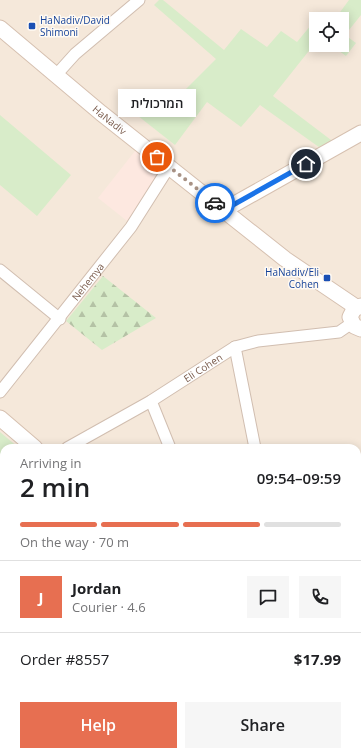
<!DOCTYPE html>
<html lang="en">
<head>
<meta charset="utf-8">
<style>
  body { margin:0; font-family:"Open Sans",Heebo,sans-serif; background:#f6f6f6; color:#202124; height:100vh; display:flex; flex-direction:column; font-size:15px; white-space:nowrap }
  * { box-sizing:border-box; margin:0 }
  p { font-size:13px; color:#757577 }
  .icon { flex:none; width:22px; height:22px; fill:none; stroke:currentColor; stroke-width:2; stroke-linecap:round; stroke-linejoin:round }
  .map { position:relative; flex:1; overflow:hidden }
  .side { position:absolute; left:0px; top:444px; width:361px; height:312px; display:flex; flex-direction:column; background:#fff; border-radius:12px 12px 0 0; box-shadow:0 2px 10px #0003 }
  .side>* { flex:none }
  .buttons { position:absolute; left:309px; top:12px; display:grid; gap:8px }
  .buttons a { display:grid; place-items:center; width:40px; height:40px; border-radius:0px; background:#fff; box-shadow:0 2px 10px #0003; font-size:20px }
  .pin { position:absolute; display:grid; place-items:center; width:34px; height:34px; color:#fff; margin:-17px; border:2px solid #fff; border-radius:50%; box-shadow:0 1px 4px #0007 }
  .courier { position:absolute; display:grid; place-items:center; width:40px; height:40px; margin:-20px; border:3px solid #1a73e8; border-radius:50%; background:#fff; color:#222; box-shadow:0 1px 5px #0007 }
  .bubble { position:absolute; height:28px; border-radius:0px; background:#fff; box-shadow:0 2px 10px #0003; font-size:13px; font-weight:600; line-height:28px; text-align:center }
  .headline em { font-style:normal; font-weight:600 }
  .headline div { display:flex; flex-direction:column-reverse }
  .headline { display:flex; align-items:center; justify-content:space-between; height:68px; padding:0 20px }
  h1 { font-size:26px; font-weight:600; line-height:30px }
  .bar { display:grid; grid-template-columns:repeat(4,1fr); gap:6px 4px; align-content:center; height:48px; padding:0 20px }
  .bar i { height:5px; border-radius:3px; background:#e0e0e0 }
  .bar .current { background:#e76f51 }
  .bar p { grid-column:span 4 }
  .line { display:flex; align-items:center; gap:10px; padding:0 20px; border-top:1px solid #e0e0e0 }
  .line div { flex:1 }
  .round { display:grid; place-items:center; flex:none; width:42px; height:42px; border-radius:0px; background:#f6f6f6 }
  .cta { display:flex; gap:8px; margin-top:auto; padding:8px 20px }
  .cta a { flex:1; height:46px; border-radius:0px; background:#e76f51; color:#fff; font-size:16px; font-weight:600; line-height:46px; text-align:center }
  .cta a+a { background:#f6f6f6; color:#202124 }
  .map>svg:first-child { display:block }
  .residential { fill:#f5e8da; fill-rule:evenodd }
  .commercial { fill:#fde8e0 }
  .education { fill:#f3e8fa }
  .forest { fill:url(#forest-firs) }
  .park { fill:#d8ecc9 }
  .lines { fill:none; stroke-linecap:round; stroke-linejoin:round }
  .street-casing { stroke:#d1beb0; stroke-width:13 }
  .secondary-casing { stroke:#d6c0b0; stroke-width:17 }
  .street { stroke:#fff; stroke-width:11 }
  .secondary { stroke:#fff; stroke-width:15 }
  .done { stroke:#a89285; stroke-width:4; stroke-dasharray:0 7.2 }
  .route { stroke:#1a73e8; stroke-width:5 }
  .transit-dot { fill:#1a4fb4; stroke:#fffaf3; stroke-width:1.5 }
  .labels { text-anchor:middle; stroke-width:3; stroke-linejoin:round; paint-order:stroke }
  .transit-label { font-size:10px; fill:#164399; stroke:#fffaf3; text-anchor:start }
  .street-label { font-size:10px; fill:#7a5c4d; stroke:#fffaf3 }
</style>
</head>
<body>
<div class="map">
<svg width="361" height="756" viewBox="0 0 361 756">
  <defs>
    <pattern id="forest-firs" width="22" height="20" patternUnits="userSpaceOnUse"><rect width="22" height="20" fill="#d8ecc9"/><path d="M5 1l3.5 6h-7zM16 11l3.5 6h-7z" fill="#b4c2a5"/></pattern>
  </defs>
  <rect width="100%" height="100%" fill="#fdf6ec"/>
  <path class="residential" d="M0,0H361V756H0ZM316,19H342V45H316ZM4,448H357V752H4Z"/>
  <path class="commercial" d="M142,142L171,166L127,221L98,198Z"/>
  <path class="education" d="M0,547H4V600H0Z"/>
  <path class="forest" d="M103,276L156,318L102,350L66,321Z"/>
  <path class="park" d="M159,0H163L224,50L241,29L267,47L281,31L297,42L316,19V42L273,96L335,143L323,150L260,105L241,127L207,102L175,145L133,112L161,90L174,101L216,59L154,5Z
    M349,0H361V15L345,35L356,43L346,56L331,45H342V19H335Z
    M0,115L71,175L37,216L0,185Z
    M0,432L19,448H4V477H0Z
    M357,586H361V682H357Z"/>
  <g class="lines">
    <defs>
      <g id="street">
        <path d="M57,74L75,54L139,0"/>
        <path d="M0,270L60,319"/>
        <path d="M235,347L255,448"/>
        <path id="s1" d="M0,392L131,227L169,167"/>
        <path d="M151,401L170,448"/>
        <path id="s2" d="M67,448L151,401L235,347L258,341L339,332L352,323"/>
        <path d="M357,475H361"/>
        <path d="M0,536L4,537"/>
        <path d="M0,684H4"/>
        <path d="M357,689L361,688"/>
        <path d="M51,752V756"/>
        <path d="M333,752L334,756"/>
      </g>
      <g id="secondary">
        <path id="s3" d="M0,28L101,113L285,259L356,307"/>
        <path d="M224,210L361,133"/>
        <path d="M361,306L354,309L350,317L354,326L361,329"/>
        <path d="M0,418L35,448"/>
        <path d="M209,752L210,756"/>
      </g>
    </defs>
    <use href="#street" class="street-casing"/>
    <use href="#secondary" class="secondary-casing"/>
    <use href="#street" class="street"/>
    <use href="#secondary" class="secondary"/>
  </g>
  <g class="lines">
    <path class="done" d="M157,157L215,203"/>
    <path class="route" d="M215,203L224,210L306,164"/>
  </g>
  <g class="transit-dot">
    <rect x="28" y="22" width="8" height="8" rx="2"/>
    <rect x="323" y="274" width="8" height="8" rx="2"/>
  </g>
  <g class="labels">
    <g class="transit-label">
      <text x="40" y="24">HaNadiv/David<tspan x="40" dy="12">Shimoni</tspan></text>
      <text x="319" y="276" text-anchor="end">HaNadiv/Eli<tspan x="319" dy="12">Cohen</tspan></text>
    </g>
    <g class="street-label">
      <text dy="4" stroke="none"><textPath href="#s3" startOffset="143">HaNadiv</textPath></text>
      <text dy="4" stroke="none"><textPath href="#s1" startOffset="141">Nehemya</textPath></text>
      <text dy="4" stroke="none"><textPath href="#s2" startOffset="158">Eli Cohen</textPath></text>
    </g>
  </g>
</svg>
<div class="buttons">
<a><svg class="icon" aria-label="locate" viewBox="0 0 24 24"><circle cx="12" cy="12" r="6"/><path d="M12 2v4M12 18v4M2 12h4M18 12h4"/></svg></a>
</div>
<div class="pin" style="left:157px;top:157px;background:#ea580c"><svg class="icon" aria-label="bag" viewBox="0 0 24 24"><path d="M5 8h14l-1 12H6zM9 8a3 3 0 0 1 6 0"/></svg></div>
<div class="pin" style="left:306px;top:164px;background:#1f2937"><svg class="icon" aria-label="home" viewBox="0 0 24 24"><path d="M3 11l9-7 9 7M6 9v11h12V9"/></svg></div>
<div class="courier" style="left:215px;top:203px"><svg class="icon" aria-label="car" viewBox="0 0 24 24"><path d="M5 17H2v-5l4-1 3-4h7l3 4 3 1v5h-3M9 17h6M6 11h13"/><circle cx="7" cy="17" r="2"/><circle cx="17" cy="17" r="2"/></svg></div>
<div class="bubble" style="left:118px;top:89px;width:78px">המרכולית</div>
<section class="side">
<div class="headline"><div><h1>2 min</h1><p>Arriving in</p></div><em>09:54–09:59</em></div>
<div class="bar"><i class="current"></i><i class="current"></i><i class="current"></i><i></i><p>On the way · 70 m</p></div>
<div class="line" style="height:72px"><b class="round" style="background:#e76f51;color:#fff">J</b><div><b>Jordan</b><p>Courier · 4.6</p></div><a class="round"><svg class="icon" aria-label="chat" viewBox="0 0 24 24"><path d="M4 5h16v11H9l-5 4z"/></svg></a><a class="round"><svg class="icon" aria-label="phone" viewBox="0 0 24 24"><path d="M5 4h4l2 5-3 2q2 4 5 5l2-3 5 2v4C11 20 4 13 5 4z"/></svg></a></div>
<div class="line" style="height:52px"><div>Order #8557</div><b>$17.99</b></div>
<div class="cta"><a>Help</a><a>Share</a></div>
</section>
</div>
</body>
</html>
